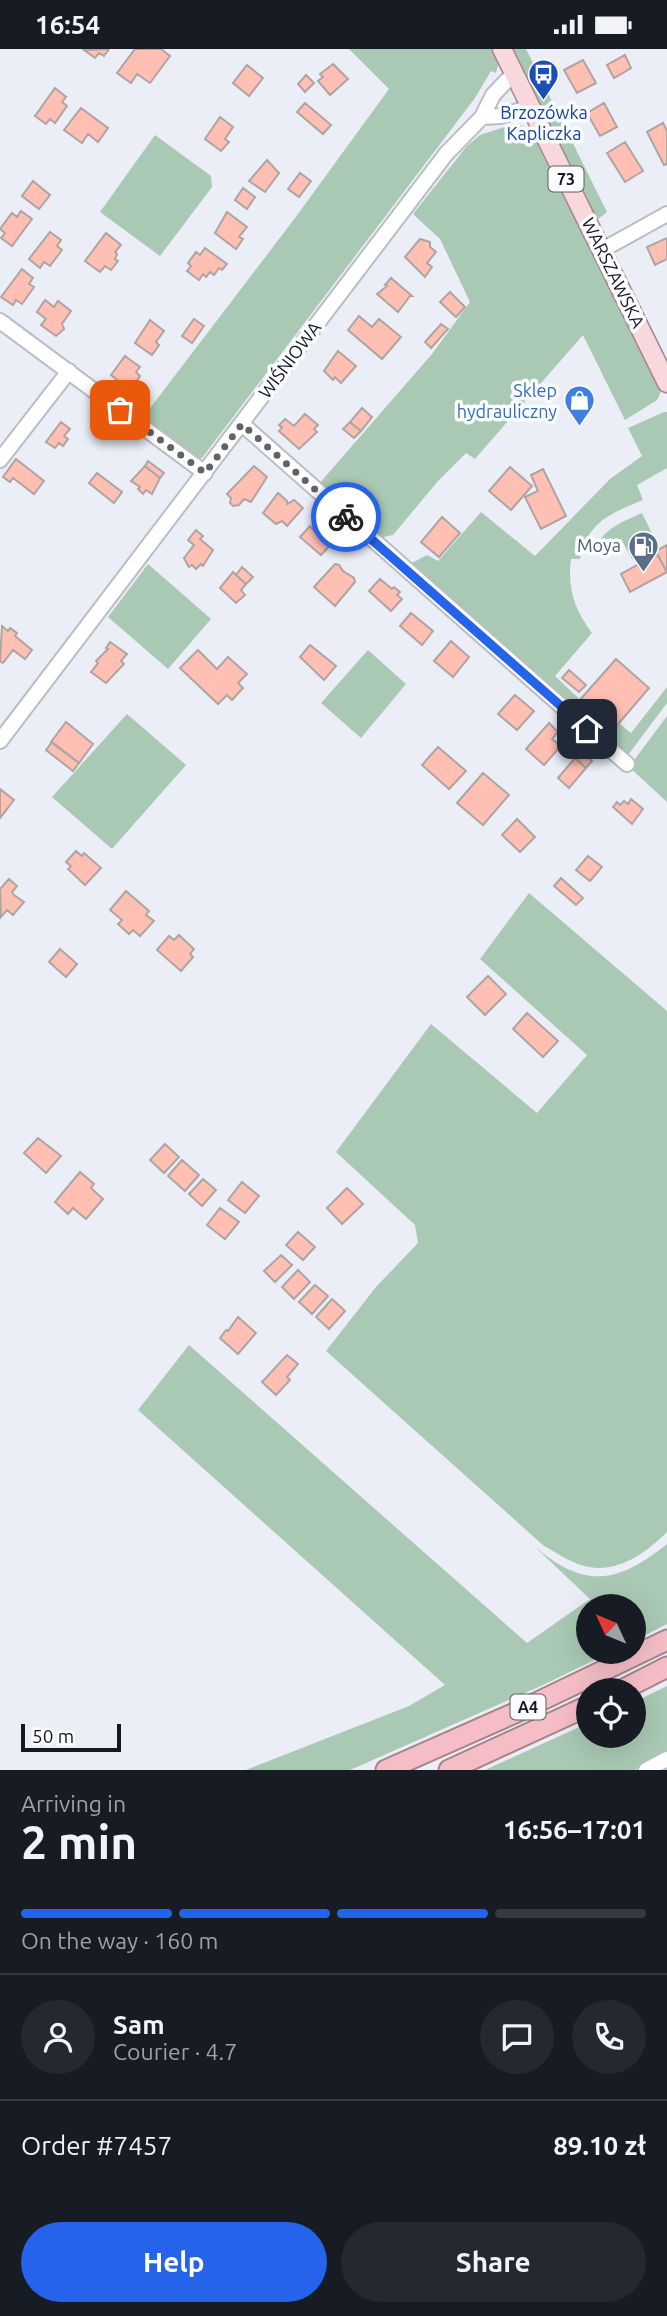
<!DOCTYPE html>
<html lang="en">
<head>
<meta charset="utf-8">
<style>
  body { margin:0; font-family:Ubuntu,sans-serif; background:#242831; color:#f1f3f6; height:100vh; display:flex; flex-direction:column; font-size:26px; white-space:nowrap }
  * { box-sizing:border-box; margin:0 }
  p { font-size:23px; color:#9ea1a6 }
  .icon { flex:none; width:38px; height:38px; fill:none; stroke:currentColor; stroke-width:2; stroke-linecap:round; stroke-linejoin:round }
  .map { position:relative; height:1721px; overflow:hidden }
  .details { display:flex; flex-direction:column; background:#171b24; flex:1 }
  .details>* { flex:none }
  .needle { width:46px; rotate:314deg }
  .controls { position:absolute; left:576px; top:1545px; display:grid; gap:14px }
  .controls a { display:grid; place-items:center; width:70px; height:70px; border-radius:50%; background:#171b24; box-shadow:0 7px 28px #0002; font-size:35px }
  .scale { position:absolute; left:21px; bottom:18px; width:100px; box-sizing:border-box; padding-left:7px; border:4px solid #17181b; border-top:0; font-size:19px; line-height:24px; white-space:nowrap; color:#17181b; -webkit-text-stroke:5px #fafcff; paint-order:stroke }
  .pin { position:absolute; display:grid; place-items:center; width:60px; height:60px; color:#fff; margin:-30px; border-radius:14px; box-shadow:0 4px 10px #0006 }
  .courier { position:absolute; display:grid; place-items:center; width:70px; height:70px; margin:-35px; border:5px solid #2563eb; border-radius:50%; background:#fff; color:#222; box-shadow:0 2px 9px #0007 }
  .overview em { font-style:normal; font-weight:700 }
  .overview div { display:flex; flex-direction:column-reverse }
  .overview { display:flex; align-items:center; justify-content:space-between; height:119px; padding:0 21px }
  h1 { font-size:46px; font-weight:700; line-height:52px }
  .bar { display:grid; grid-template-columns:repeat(4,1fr); gap:10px 7px; align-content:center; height:84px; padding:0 21px }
  .bar i { height:9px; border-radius:5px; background:#363941 }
  .bar .on { background:#2563eb }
  .bar p { grid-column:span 4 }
  .line { display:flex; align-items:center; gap:18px; padding:0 21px; border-top:2px solid #363941 }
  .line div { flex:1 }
  .round { display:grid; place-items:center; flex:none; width:74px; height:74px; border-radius:37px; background:#242831 }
  .button { display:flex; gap:14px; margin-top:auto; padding:14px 21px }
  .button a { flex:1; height:80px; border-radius:42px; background:#2563eb; color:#fff; font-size:28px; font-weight:700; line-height:80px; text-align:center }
  .button a+a { background:#242831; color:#f1f3f6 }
  .status { display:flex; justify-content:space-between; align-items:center; height:49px; padding:0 35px; background:#171b24; direction:ltr }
  .status svg { height:19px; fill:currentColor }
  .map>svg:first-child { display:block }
  .green { fill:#a9c9b4 }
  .building { fill:#ffc0b3; stroke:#aea4a2; stroke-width:2 }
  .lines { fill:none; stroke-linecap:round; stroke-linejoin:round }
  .minor-casing { stroke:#babdc4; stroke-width:18 }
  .major-casing { stroke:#a7848b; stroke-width:21 }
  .highway-casing { stroke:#a7848b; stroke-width:23 }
  .minor { stroke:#fff; stroke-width:14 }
  .major { stroke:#f9d8dd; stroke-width:18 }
  .highway { stroke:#f5bec7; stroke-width:19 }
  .done { stroke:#616368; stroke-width:7; stroke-dasharray:0 12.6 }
  .route { stroke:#2563eb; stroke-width:9 }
  .labels { text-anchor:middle; stroke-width:7; stroke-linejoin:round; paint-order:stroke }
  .shield { fill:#fafcff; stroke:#5b5c5f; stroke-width:2 }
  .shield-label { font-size:16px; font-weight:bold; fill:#17181b }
  .transit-label { font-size:18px; fill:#164399; stroke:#fafcff }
  .street-label { font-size:18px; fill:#17181b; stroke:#fafcff }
  .shop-label { font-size:18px; fill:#366cbe; stroke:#fafcff; text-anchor:end }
  .service-label { font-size:18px; fill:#4e5e75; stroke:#fafcff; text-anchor:end }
</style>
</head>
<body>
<div class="status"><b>16:54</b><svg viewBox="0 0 49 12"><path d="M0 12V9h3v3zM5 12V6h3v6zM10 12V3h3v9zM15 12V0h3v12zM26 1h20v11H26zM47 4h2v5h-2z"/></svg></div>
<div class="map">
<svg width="667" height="1721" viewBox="0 0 667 1721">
  <rect width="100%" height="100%" fill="#ebeef6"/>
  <path class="green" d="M349,0H495L500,8L496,24L491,22L475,49L202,409C185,410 156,382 141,371L295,169L389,40Z
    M512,0H526L607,163L597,171Z
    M514,75L523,77L531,82L661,343L657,351L625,371L583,286L475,410L466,404L438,432L393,486L384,488L374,486L318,436L432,305L470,253L440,190L413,165L467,97L480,86Z
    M155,86L211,127L212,138L160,207L100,163Z
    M664,363H667V419L637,436L643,451C610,465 588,472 580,510H571C567,539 575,562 592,584L555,627L612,681L619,674L631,684L667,638V654L628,706L622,707L548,642L550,636L546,632L539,634L472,576V567L412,514L427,506L438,512L481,463L535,507L610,430L642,407L628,379Z
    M642,464L658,497L632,510L621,490L594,504C601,480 621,474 642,464Z
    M148,515L211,570L168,620L108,568Z
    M368,601L406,635L361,689L321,654Z
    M127,665L186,716L112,800L52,748Z
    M667,667V753L629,718Z
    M529,844L667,962V1483C644,1506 613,1528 578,1515C567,1511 555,1503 544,1497L326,1302L376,1238L418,1194L415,1176L336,1103L431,975L537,1064L587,1006L480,910Z
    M189,1296L527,1594L590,1550L535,1498C585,1540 617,1535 667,1495V1575L634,1592V1558H588V1603H611L543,1636L350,1721H246L409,1657L445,1636L138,1361Z
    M667,1637V1706L635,1721H485L588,1674V1687H634V1653Z"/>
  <path class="building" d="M109,0L104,7L99,4L95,9L84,1Z
    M135,0H161L170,7L150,34L137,25L131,34L117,24Z
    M625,6L631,19L614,29L607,16Z
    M583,11L596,34L577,44L564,21Z
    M333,15L348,30L330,46L318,32L323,28L320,25Z
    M247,16L263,29L249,47L233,34Z
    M306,26L314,34L305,43L298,35Z
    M55,39L66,48L62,53L67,57L55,74L50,70L46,75L35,67Z
    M305,54L331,76L323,85L297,63Z
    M604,54L617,78L600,87L587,64Z
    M81,59L108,79L98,93L88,85L82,94L64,81Z
    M220,68L233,78L225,90L229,93L221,102L205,90Z
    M663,74L667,82V115L664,116L647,83Z
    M625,93L643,122L625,133L607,104Z
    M267,111L279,124L265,143L249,132Z
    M300,124L311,132L299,148L288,140Z
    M33,132L50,146L39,160L22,147Z
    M243,139L255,148L247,160L235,151Z
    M21,162L32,170L12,197L1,189L5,184L0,180L12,164L17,168Z
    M227,163L247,178L239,188L243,190L236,200L215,184Z
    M50,183L61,191L57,197L62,201L50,217L44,213L40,219L29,210Z
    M106,184L121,196L115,203L117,205L115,210L118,212L111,221L105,217L100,223L85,212Z
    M667,189V210L655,216L647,198Z
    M420,190L430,193V198L436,203L427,214L432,218L425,228L405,208Z
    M205,199L227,215L222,221L219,219L214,226L210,223L206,228L203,225L199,231L187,222L191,217L188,214L196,203L200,206Z
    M22,220L33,229L29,235L34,238L22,255L16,251L13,256L1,248Z
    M391,229L412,247H410L398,263L377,245L387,237L385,236Z
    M450,243L465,258L456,268L440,253Z
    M45,251L54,258L58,252L71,262L62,275L64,280L56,287L41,276L46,270L37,263Z
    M359,267L372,278L379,270L401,288L382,310L348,281Z
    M194,270L204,277L192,294L182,287Z
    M150,271L164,282L156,293L159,296L152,306L135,294Z
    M441,275L448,280L431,299L425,293Z
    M338,302L356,317L341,334L335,328L333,331L324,322Z
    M125,307L140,318L136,323L140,327L130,341L111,326Z
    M362,359L372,368L361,382L350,373Z
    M305,365L318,376L314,380L317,383L299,400L279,382L282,378L279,376L285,370L294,377Z
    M61,373L70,380L64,387L68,390L63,397L59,394L55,399L46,393Z
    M350,373L361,382L354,389L343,380Z
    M16,410L44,432L34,445L13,429L10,433L3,428Z
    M148,412L164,424L160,429L145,417Z
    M145,417L160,429L152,445L146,441L143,445L138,440L140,438L131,432Z
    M254,417L267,428L251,453L244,450L239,456L233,457L230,454L231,449L227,445Z
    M510,418L532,437L511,461L489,442Z
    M543,420L566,467L541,480L525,448L538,442L531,426Z
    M97,424L122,443L114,454L89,434Z
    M278,444L287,452V455L294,451L303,459L287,477L282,472L276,475L263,464Z
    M442,468L460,484L439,508L421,493Z
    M310,477L317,485L323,478L335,491L321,506L300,488Z
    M196,481L203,487L200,490L213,501L203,517L201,515L196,520L192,516L189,518L184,509L194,496L188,491Z
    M667,496V524L656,502Z
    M657,505L667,523L630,543L621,525Z
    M335,515L339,516L343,522L354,529L355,533L335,557L314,538Z
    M242,518L253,528L246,535L236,526Z
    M233,523L246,535L241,541L245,546L236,554L220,539Z
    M380,530L392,540L394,538L400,543L397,546L402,550L391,562L369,542Z
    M411,564L433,582L422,596L400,577Z
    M2,577L8,582L10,579L17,584L15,587L32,601L25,610L13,601L3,614L0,612Z
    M451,592L469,608L453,628L434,612Z
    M110,593L127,605L121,612L124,615L106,634L91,623L98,614L96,612L108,600L106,599Z
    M310,596L336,617L324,631L300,608Z
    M198,601L217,620L228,608L247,625L238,634L243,639L232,651L227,646L218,655L180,619Z
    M616,610L649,639L613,681L579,652Z
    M569,621L586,636L579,643L562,629Z
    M515,646L534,662L517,681L498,665Z
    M66,673L93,695L79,714L51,693Z
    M549,674L558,683L552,690L561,697L544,716L526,700Z
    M52,693L79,714L73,722L46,701Z
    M438,698L466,722L449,740L422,716Z
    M581,702L592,712L586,719L575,709Z
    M575,709L586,719L569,739L558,729Z
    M483,724L509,746L483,776L457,754Z
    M0,740L14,751L0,769Z
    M631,750L643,760L632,775L613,758L617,753L620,756L624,752L628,755Z
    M517,770L535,788L520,803L502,786Z
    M76,802L82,807L84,804L101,819L85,836L68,820L71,817L66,813Z
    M588,807L602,818L590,832L576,821Z
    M561,829L583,849L576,856L554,837Z
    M9,830L17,837L12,843L14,846L24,853L13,866L7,861L1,868L0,840Z
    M126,842L149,862L146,866L154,872L140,887L133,881L129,885L118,875L122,871L110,861Z
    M179,886L194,900L190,905L193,908L181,922L157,901L169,887L174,891Z
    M60,900L77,915L66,928L49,913Z
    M488,927L506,945L485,966L467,948Z
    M527,964L558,992L543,1008L513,980Z
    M38,1089L61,1107L46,1124L24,1104Z
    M165,1095L179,1108L164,1124L150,1111Z
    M182,1111L199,1126L185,1142L168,1127Z
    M80,1123L94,1135L91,1139L103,1150L86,1170L73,1159L68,1165L55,1153Z
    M203,1130L216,1141L202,1157L189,1145Z
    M242,1133L259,1147L245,1164L228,1151Z
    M347,1139L363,1155L342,1175L327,1159Z
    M220,1159L239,1173L225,1190L207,1176Z
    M298,1183L315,1198L303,1211L286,1196Z
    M281,1206L292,1216L275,1233L264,1222Z
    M298,1221L310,1233L294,1250L282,1238Z
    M315,1236L328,1247L312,1265L299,1253Z
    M332,1250L345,1262L329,1280L316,1268Z
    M238,1268L256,1284L238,1305L220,1289L226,1281L228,1282Z
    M287,1306L298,1315L287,1328L290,1331L276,1346L262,1333Z"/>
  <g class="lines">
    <defs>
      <path id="minor" d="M482,68L501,67L531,58
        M602,201L667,165
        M0,272L205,424
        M242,375L627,715
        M0,411L69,322
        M0,692L446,105L482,68L493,46L514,24
        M646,1721L667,1710"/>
      <path id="major" d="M502,0L667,334"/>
      <path id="highway" d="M620,1642L667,1618
        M386,1721L517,1663L667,1591
        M449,1721L588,1657"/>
    </defs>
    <use href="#minor" class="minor-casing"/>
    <use href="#major" class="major-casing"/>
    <use href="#highway" class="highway-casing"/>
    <use href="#minor" class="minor"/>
    <use href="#major" class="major"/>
    <use href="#highway" class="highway"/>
  </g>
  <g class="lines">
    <path class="done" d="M120,361L205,424L242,375L346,468"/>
    <path class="route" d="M346,468L587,680"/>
  </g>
  <defs>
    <symbol id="bus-pin" viewBox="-11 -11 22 30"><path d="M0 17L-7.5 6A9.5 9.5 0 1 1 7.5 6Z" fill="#1a4fb4" stroke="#fafcff"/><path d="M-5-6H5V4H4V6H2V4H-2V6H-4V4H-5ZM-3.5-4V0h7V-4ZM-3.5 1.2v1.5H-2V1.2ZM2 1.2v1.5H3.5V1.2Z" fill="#fff"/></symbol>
    <symbol id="shop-pin" viewBox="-11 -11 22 30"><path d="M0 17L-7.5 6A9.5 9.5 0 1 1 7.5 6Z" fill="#3f7fe0" stroke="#fafcff"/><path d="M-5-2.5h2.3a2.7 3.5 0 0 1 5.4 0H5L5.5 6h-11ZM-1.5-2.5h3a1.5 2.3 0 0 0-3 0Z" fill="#fff"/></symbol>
    <symbol id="fuel-pin" viewBox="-11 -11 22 30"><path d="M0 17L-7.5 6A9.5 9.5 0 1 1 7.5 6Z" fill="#5c6f8a" stroke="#fafcff"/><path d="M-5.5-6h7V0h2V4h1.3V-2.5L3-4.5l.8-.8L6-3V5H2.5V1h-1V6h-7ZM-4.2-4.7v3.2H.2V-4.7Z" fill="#fff"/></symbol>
  </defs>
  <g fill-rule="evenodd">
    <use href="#bus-pin" x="526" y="8" width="35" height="47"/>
    <use href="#shop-pin" x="562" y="334" width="35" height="47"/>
    <use href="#fuel-pin" x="626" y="480" width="35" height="47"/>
  </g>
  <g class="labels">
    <g class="shield">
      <rect x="548.5" y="117.5" width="35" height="25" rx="5"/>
      <rect x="510.5" y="1645.5" width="35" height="25" rx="5"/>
    </g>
    <g class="shield-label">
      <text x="566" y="136">73</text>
      <text x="528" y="1664">A4</text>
    </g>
    <g class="transit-label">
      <text x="544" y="70">Brzozówka<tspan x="544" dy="21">Kapliczka</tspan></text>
    </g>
    <g class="street-label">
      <text transform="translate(613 224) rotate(64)" y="6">WARSZAWSKA</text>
      <text transform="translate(290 311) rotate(-53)" y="6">WIŚNIOWA</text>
    </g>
    <g class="shop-label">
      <text x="557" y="348">Sklep<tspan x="557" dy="21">hydrauliczny</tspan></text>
    </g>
    <g class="service-label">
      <text x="621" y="503">Moya</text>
    </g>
  </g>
</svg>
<div class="controls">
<a><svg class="needle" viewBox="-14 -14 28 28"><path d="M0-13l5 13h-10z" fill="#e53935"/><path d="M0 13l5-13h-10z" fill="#9ea1a6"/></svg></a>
<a><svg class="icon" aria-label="locate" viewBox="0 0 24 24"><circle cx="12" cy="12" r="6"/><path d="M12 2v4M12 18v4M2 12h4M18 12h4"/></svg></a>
</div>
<div class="scale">50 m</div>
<div class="pin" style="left:120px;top:361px;background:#ea580c"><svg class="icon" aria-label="bag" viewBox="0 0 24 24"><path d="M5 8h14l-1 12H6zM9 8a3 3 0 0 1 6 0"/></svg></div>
<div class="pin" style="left:587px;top:680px;background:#1f2937"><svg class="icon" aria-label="home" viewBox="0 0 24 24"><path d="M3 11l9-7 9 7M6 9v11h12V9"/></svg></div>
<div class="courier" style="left:346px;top:468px"><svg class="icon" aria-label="bike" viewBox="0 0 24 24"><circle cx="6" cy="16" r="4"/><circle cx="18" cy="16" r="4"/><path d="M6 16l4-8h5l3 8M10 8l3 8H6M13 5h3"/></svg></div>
</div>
<section class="details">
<div class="overview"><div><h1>2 min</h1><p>Arriving in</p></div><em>16:56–17:01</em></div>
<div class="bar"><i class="on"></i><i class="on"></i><i class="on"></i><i></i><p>On the way · 160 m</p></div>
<div class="line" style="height:126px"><a class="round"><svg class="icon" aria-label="person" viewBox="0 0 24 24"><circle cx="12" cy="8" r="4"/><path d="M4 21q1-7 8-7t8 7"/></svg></a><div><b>Sam</b><p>Courier · 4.7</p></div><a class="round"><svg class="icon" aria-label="chat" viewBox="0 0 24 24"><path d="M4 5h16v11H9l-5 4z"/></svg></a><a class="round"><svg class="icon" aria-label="phone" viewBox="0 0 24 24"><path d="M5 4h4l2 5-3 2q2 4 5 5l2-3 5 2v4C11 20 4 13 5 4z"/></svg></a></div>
<div class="line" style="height:91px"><div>Order #7457</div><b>89.10 zł</b></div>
<div class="button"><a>Help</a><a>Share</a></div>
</section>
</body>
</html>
